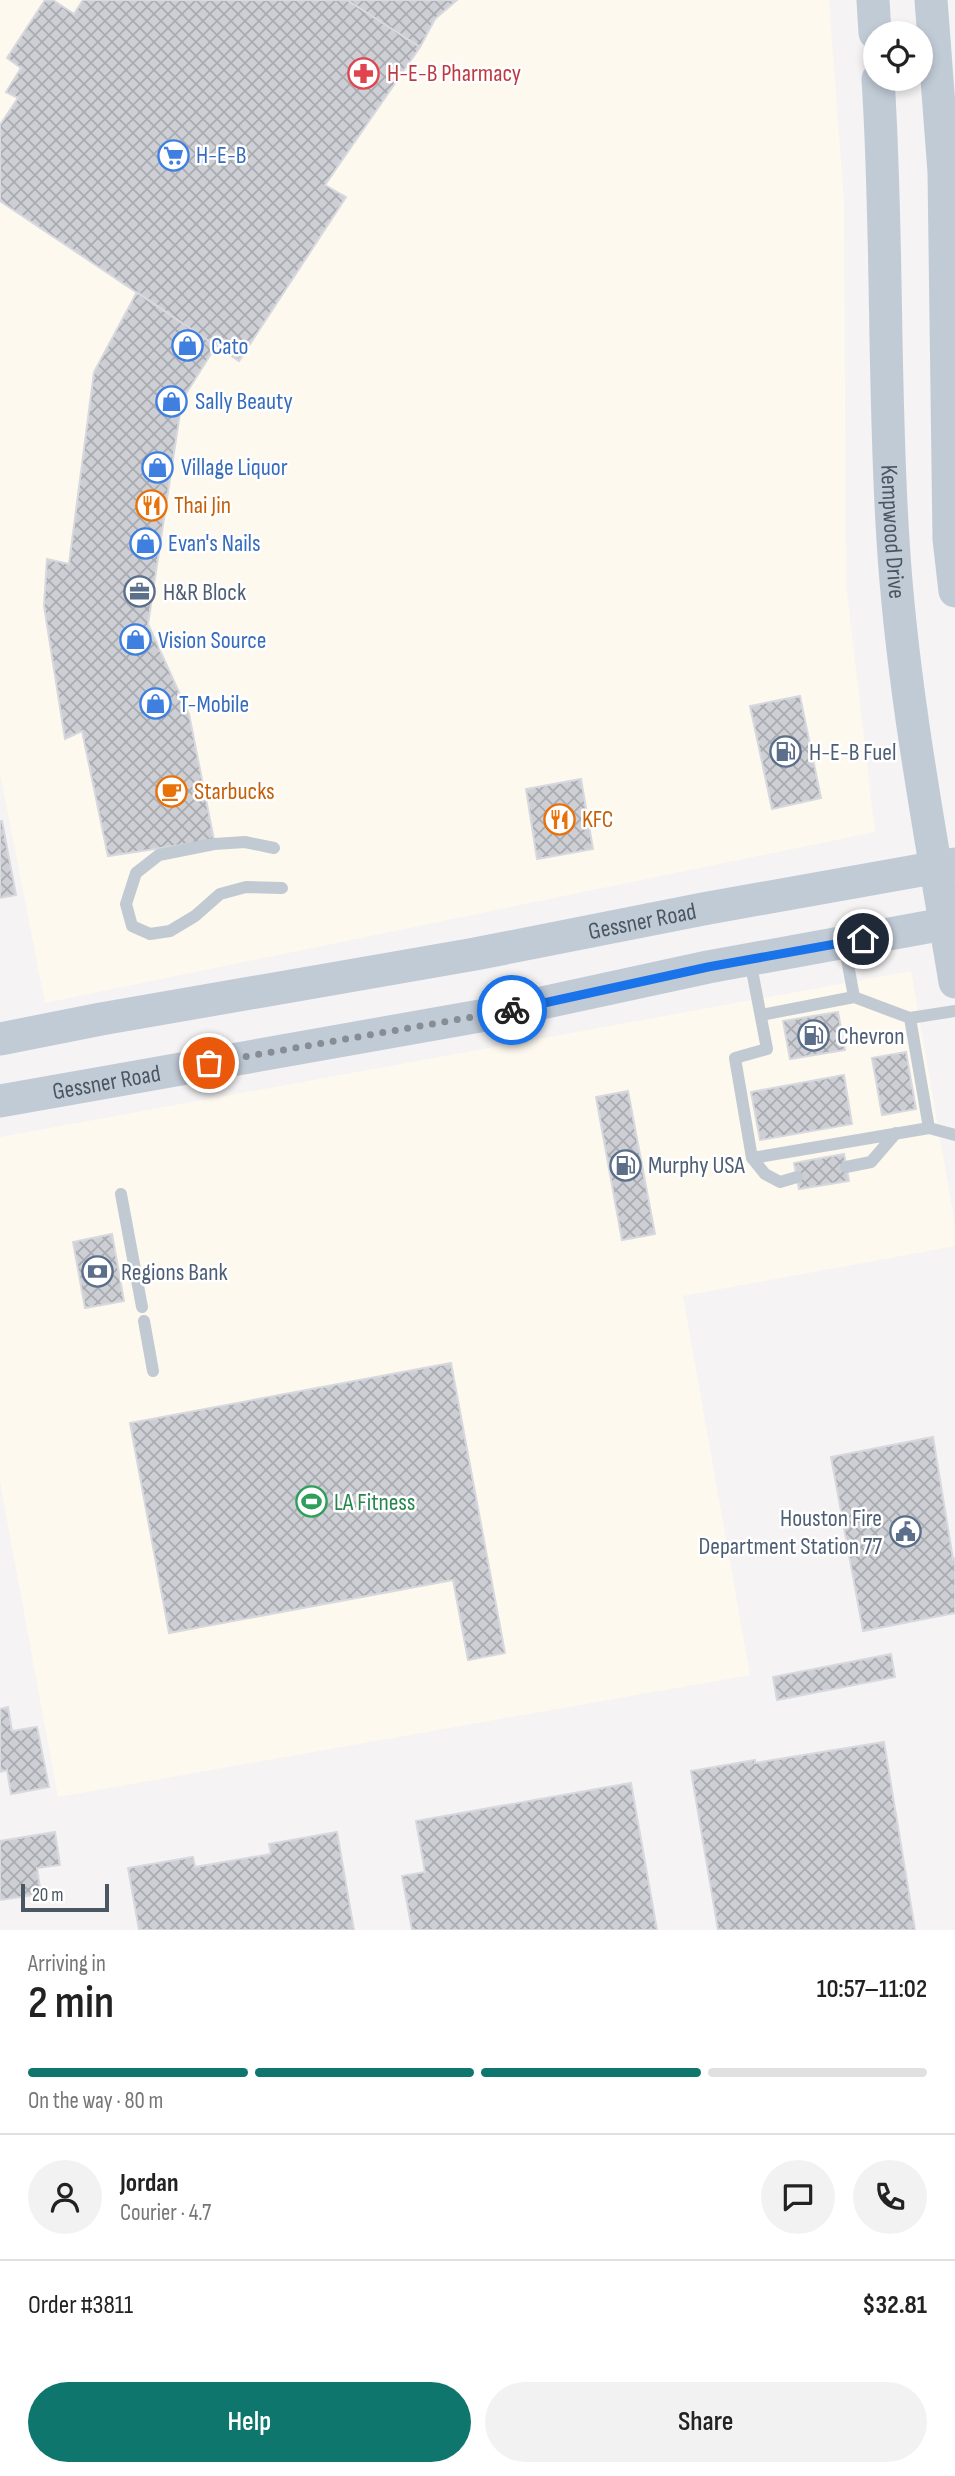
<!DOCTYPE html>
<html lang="en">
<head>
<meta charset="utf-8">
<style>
  body { margin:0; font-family:"Sofia Sans Condensed",sans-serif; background:#f2f2f2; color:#222; height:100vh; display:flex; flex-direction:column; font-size:26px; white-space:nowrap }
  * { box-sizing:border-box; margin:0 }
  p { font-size:23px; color:#767676 }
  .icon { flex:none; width:38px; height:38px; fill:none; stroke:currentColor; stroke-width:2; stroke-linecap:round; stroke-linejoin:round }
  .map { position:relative; height:1930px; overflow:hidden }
  .details { display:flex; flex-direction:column; background:#fff; flex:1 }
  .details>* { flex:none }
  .buttons { position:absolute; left:863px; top:21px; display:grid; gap:14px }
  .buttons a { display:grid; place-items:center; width:70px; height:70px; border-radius:50%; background:#fff; box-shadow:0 4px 10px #0003; font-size:35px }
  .scale { position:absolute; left:21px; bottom:18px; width:88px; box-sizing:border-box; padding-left:7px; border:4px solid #4a5661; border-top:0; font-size:19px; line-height:24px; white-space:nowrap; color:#4a5661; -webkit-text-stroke:5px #fff; paint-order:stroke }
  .pin { position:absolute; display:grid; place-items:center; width:60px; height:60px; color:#fff; margin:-30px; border:4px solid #fff; border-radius:50%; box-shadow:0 2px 7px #0007 }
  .courier { position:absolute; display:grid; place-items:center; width:70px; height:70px; margin:-35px; border:5px solid #1a73e8; border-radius:50%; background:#fff; color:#222; box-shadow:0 2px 9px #0007 }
  .headline em { font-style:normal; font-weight:600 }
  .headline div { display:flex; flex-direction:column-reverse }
  .headline { display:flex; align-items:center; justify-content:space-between; height:119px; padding:0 28px }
  h1 { font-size:46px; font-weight:600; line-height:52px }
  .bar { display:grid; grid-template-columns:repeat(4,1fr); gap:10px 7px; align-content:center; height:84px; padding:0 28px }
  .bar i { height:9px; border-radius:5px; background:#e0e0e0 }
  .bar .current { background:#0f766e }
  .bar p { grid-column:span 4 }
  .line { display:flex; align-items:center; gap:18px; padding:0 28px; border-top:2px solid #e0e0e0 }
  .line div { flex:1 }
  .round { display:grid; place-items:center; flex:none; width:74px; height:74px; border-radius:37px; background:#f2f2f2 }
  .cta { display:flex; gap:14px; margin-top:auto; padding:14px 28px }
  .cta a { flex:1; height:80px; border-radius:42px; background:#0f766e; color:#fff; font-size:28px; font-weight:600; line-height:80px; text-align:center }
  .cta a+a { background:#f2f2f2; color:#222 }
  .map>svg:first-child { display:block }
  .commercial { fill:#fdf9ef }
  .building { fill:url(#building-cross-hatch); stroke:#d7d9de; stroke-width:2 }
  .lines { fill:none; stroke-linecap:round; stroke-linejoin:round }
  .service { stroke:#c1cad2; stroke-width:12 }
  .secondary { stroke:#c1cbd6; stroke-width:33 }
  .done { stroke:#868d94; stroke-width:7; stroke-dasharray:0 12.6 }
  .route { stroke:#1a73e8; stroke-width:9 }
  .labels { text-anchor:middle; stroke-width:5; stroke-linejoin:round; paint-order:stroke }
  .health-label { font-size:24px; fill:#be3a42; stroke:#fff; text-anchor:start }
  .shop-label { font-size:24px; fill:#366cbe; stroke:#fff; text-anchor:start }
  .food-label { font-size:24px; fill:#c56008; stroke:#fff; text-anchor:start }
  .street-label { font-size:24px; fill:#4a5661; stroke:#fff }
  .service-label { font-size:24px; fill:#4e5e75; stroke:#fff; text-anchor:start }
  .leisure-label { font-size:24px; fill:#27864d; stroke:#fff; text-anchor:start }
</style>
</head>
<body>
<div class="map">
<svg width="955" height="1930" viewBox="0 0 955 1930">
  <defs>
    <pattern id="building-cross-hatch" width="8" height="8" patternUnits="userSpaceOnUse" patternTransform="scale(1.75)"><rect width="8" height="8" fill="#cdcfd5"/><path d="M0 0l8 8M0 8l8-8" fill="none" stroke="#a8abb0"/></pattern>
  </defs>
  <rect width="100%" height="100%" fill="#f5f3f3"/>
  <path class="commercial" d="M0,0H829L844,203L846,584L875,832L45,1003L0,773Z
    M911,971L955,1224V1246L683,1296L750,1675L58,1797L0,1482V1137Z"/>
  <path class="building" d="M45,0H53L74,14L83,0H347L420,47L325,185L346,197L239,361L0,201V125L18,98L6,92L21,68L7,58Z
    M347,0H457L435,19L420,47Z
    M137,292L216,346L182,400L148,624L189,714L214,840L108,856L82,731L65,739L44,606L47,559L69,564L94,372Z
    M800,696L821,798L772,809L750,706Z
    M581,779L593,849L537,859L526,789Z
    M0,821H2L16,895L0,898Z
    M838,1012L845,1050L790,1059L783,1021Z
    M906,1052L916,1109L882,1115L872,1058Z
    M844,1075L852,1124L760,1140L751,1092Z
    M628,1091L655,1234L622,1240L596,1097Z
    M844,1154L849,1181L799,1189L794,1163Z
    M112,1234L124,1301L85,1308L73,1242Z
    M451,1363L505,1653L468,1660L453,1580L169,1633L130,1423Z
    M933,1437L953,1559L955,1558V1613L863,1631L831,1457Z
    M891,1654L895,1677L777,1700L773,1677Z
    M8,1707L12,1731L37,1727L49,1787L11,1794L7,1770L0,1772V1709Z
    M884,1742L915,1930H718L691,1771L755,1760V1763Z
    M631,1783L657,1930H412L402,1876L425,1872L416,1821Z
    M55,1832L60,1865L37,1868L41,1894L0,1900V1841Z
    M337,1832L354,1930H139L128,1868L193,1857L195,1867L271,1854L269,1844Z"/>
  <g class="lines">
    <path class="service" d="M274,848L245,842L214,844L159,855L136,873L126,904L132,926L150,934L170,931L195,916L220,894L246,887L282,888
      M844,943L854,997L910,1018
      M750,960L767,1049L735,1058L752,1158L929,1128L955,1135
      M761,1015L854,997
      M929,1128L910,1018L955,1011
      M752,1158L765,1174L780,1182L797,1177
      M846,1167L871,1162L896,1133
      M121,1194L142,1307
      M144,1321L153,1371"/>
    <g class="secondary">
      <path d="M873,0L875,33"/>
      <path d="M931,0L944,172L949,539L955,591"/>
      <path id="s1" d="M878,79C888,232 883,387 893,540C902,688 931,836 955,982"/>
      <path id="s2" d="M0,1039L101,1019L475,954L703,909L955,864"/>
      <path id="s3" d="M0,1101L491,1014L708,967L955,922"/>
    </g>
  </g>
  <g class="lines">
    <path class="done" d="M209,1063L512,1010"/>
    <path class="route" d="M512,1010L708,967L863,939"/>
  </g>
  <defs>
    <symbol id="pharmacy-ring" viewBox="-11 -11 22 22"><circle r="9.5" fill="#fff" stroke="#e0444e" stroke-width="1.5"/><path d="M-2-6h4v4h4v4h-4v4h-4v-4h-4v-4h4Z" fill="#e0444e"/></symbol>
    <symbol id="supermarket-ring" viewBox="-11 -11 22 22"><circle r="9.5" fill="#fff" stroke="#3f7fe0" stroke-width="1.5"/><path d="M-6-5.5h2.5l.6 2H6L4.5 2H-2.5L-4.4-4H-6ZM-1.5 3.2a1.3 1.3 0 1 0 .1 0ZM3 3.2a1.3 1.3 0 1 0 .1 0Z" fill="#3f7fe0"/></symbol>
    <symbol id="shop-ring" viewBox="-11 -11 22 22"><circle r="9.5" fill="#fff" stroke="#3f7fe0" stroke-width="1.5"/><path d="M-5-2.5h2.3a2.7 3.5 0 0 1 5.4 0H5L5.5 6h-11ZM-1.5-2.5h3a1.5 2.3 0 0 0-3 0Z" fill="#3f7fe0"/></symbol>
    <symbol id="restaurant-ring" viewBox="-11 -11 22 22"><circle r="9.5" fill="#fff" stroke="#e8710a" stroke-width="1.5"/><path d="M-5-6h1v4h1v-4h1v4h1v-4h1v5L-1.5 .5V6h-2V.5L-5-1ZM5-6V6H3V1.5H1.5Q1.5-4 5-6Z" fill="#e8710a"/></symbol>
    <symbol id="office-ring" viewBox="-11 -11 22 22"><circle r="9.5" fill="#fff" stroke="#5c6f8a" stroke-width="1.5"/><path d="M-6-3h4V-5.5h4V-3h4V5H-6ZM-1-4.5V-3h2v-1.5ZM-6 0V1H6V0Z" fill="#5c6f8a"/></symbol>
    <symbol id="fuel-ring" viewBox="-11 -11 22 22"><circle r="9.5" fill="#fff" stroke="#5c6f8a" stroke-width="1.5"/><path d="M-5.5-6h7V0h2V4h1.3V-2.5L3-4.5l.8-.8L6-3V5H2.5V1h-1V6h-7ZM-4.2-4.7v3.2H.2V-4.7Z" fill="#5c6f8a"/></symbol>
    <symbol id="cafe-ring" viewBox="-11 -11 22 22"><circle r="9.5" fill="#fff" stroke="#e8710a" stroke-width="1.5"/><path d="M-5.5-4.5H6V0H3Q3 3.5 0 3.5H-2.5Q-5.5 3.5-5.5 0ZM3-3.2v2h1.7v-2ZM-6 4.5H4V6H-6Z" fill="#e8710a"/></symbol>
    <symbol id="bank-ring" viewBox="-11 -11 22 22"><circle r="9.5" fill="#fff" stroke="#5c6f8a" stroke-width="1.5"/><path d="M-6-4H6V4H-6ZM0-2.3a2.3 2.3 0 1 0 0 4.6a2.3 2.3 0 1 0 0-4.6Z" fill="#5c6f8a"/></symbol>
    <symbol id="stadium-ring" viewBox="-11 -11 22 22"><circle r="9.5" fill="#fff" stroke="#2e9e5b" stroke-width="1.5"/><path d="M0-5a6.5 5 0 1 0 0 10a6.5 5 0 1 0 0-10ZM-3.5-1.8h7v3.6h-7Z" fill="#2e9e5b"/></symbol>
    <symbol id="civic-ring" viewBox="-11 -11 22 22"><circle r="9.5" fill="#fff" stroke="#5c6f8a" stroke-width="1.5"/><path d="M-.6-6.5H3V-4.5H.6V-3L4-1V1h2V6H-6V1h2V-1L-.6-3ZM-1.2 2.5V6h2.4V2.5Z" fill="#5c6f8a"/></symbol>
  </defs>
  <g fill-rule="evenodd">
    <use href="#pharmacy-ring" x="346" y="56" width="35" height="35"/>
    <use href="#supermarket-ring" x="156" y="138" width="35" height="35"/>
    <use href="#shop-ring" x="170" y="328" width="35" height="35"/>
    <use href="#shop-ring" x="154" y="384" width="35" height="35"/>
    <use href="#shop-ring" x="140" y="450" width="35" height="35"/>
    <use href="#restaurant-ring" x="134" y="488" width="35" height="35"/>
    <use href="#shop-ring" x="128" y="526" width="35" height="35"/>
    <use href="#office-ring" x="122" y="574" width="35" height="35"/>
    <use href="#shop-ring" x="118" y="622" width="35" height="35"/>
    <use href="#shop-ring" x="138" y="686" width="35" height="35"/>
    <use href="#fuel-ring" x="768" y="734" width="35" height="35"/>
    <use href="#cafe-ring" x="154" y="774" width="35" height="35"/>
    <use href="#restaurant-ring" x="542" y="802" width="35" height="35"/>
    <use href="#fuel-ring" x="796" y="1018" width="35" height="35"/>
    <use href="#fuel-ring" x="608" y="1148" width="35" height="35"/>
    <use href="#bank-ring" x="80" y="1254" width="35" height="35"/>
    <use href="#stadium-ring" x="294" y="1484" width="35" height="35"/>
    <use href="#civic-ring" x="888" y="1514" width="35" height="35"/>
  </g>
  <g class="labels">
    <g class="health-label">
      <text x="387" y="81">H-E-B Pharmacy</text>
    </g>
    <g class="shop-label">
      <text x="196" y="163">H-E-B</text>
      <text x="211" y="354">Cato</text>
      <text x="195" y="409">Sally Beauty</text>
      <text x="181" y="475">Village Liquor</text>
      <text x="168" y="551">Evan's Nails</text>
      <text x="158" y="648">Vision Source</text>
      <text x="179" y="712">T-Mobile</text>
    </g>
    <g class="food-label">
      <text x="174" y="513">Thai Jin</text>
      <text x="194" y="799">Starbucks</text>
      <text x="582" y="827">KFC</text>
    </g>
    <g class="street-label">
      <text dy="8" stroke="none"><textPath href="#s1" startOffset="453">Kempwood Drive</textPath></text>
      <text dy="8" stroke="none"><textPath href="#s2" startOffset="653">Gessner Road</textPath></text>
      <text dy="8" stroke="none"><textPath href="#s3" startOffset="108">Gessner Road</textPath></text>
    </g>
    <g class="service-label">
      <text x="163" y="600">H&amp;R Block</text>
      <text x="809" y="760">H-E-B Fuel</text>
      <text x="837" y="1044">Chevron</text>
      <text x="648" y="1173">Murphy USA</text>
      <text x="121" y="1280">Regions Bank</text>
      <text x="882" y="1526" text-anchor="end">Houston Fire<tspan x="882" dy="28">Department Station 77</tspan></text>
    </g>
    <g class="leisure-label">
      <text x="334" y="1510">LA Fitness</text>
    </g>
  </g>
</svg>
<div class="buttons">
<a><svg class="icon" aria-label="locate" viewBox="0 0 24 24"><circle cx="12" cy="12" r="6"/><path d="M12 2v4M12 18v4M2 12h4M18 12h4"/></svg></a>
</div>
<div class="scale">20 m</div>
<div class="pin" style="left:209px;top:1063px;background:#ea580c"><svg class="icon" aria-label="bag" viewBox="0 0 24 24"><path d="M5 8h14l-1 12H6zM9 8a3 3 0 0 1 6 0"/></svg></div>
<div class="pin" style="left:863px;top:939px;background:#1f2937"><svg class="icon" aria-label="home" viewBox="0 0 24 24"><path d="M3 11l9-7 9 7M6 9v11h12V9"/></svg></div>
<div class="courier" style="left:512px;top:1010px"><svg class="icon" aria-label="bike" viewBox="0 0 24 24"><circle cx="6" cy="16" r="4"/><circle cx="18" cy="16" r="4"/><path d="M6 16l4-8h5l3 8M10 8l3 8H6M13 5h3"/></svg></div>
</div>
<section class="details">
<div class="headline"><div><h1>2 min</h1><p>Arriving in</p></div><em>10:57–11:02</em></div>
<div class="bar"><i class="current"></i><i class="current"></i><i class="current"></i><i></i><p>On the way · 80 m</p></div>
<div class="line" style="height:126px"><a class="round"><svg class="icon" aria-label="person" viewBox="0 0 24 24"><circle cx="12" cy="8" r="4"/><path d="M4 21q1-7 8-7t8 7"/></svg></a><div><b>Jordan</b><p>Courier · 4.7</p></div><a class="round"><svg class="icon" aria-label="chat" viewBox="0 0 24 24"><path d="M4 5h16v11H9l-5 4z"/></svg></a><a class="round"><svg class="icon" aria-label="phone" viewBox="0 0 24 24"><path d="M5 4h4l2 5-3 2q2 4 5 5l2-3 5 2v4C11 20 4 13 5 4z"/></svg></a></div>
<div class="line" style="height:91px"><div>Order #3811</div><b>$32.81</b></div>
<div class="cta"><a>Help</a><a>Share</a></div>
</section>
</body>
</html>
